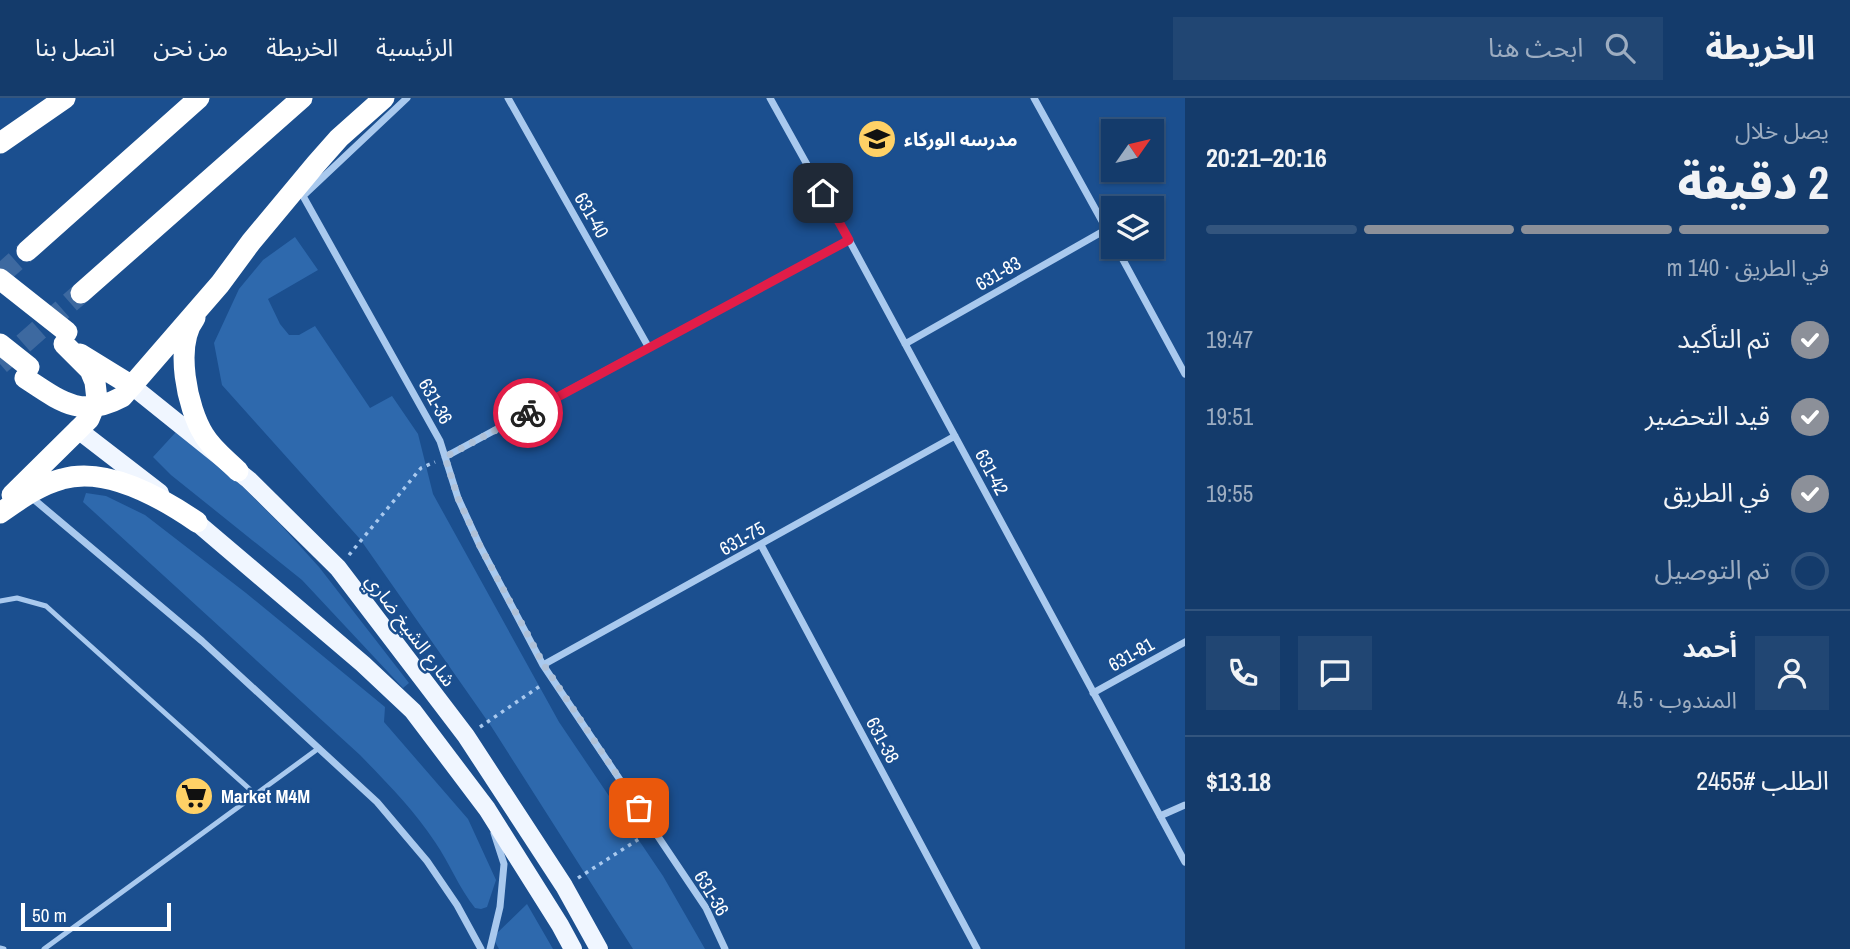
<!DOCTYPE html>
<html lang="ar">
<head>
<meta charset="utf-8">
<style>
  body { margin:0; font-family:"Archivo Narrow","Noto Sans Arabic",sans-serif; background:#214673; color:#f1f3f6; direction:rtl; height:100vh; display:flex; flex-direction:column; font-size:26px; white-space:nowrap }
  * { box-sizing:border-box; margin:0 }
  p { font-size:23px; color:#9dadc1 }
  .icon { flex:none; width:38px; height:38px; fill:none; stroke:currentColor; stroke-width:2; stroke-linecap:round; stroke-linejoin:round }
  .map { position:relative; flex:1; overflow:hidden; direction:ltr }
  .sheet { display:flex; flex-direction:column; background:#143b6b; width:665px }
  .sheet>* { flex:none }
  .needle { width:46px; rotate:56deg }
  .buttons { position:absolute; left:1101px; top:21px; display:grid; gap:14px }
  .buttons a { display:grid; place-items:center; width:63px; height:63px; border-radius:0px; background:#143b6b; box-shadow:0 2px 5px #0004,0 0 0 2px #33557e; font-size:35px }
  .scale { position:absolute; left:21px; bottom:18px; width:150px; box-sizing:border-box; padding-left:7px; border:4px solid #fff; border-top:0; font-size:19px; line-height:24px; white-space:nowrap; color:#fff; -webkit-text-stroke:5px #1b4f8f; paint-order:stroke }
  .pin { position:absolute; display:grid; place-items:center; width:60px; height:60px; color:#fff; margin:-30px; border-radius:14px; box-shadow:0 4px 10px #0006 }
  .courier { position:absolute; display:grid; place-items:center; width:70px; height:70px; margin:-35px; border:5px solid #e11d48; border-radius:50%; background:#fff; color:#222; box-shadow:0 2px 9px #0007 }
  .headline em { font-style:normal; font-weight:800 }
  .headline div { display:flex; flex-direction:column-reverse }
  .headline { display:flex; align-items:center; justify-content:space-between; height:119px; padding:0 21px }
  h1 { font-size:46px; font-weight:800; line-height:52px }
  .bar { display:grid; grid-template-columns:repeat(4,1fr); gap:10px 7px; align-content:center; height:84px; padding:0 21px }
  .bar i { height:9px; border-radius:5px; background:#33557e }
  .bar .selected { background:#8c9099 }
  .bar p { grid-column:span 4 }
  .line { display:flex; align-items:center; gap:18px; padding:0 21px; border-top:2px solid #33557e }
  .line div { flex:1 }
  .round { display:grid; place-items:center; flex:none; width:74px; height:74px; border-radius:0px; background:#214673 }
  ol { padding:0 21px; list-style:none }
  li { display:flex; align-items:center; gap:21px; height:77px }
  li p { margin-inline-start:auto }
  li .icon { padding:7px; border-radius:50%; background:#8c9099; color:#fff; stroke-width:4 }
  li:last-child { color:#9dadc1 }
  li i { width:38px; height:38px; border:4px solid #33557e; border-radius:50% }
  header { display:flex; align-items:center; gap:42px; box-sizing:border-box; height:98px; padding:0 35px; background:#143b6b; border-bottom:2px solid #33557e }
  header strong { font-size:33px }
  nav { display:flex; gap:38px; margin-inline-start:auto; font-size:24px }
  .search { width:490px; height:63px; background:#214673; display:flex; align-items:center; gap:18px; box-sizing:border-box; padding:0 24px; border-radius:0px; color:#9dadc1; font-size:26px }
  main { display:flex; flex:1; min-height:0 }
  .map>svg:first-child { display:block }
  .green { fill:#2e69ad }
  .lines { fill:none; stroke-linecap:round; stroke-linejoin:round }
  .highway-tunnel { stroke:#3d69a0; stroke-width:21; stroke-dasharray:21 10; stroke-linecap:butt }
  .path { stroke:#a9c9ee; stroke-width:3.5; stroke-dasharray:3.5 5; stroke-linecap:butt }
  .lane { stroke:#a9c9ee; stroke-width:5 }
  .street { stroke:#a9c9ee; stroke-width:7 }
  .primary { stroke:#f0f6ff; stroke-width:18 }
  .highway { stroke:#fff; stroke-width:21 }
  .highway-bridge { stroke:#fff; stroke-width:21 }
  .done { stroke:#afc1d8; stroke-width:7; stroke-dasharray:0 12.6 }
  .route { stroke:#e11d48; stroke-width:9 }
  .labels { text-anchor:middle; stroke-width:5; stroke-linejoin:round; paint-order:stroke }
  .poi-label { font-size:19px; font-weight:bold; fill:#fff; stroke:#1b4f8f; text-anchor:start }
  .street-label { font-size:19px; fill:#fff; stroke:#1b4f8f }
</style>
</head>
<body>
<header>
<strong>الخريطة</strong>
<div class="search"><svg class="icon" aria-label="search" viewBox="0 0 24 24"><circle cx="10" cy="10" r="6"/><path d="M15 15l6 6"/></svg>ابحث هنا</div>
<nav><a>الرئيسية</a><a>الخريطة</a><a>من نحن</a><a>اتصل بنا</a></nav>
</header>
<main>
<section class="sheet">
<div class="headline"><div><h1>2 دقيقة</h1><p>يصل خلال</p></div><em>20:16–20:21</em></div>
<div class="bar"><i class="selected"></i><i class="selected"></i><i class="selected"></i><i></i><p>في الطريق · 140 m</p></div>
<ol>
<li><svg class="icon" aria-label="check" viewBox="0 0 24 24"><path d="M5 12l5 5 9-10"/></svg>تم التأكيد<p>19:47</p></li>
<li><svg class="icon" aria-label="check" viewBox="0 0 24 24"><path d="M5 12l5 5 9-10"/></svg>قيد التحضير<p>19:51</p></li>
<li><svg class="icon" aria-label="check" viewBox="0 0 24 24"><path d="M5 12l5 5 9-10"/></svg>في الطريق<p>19:55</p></li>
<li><i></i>تم التوصيل</li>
</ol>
<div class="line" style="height:126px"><a class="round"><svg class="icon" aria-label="person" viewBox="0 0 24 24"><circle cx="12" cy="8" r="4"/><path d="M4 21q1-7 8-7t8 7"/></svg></a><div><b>أحمد</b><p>المندوب · 4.5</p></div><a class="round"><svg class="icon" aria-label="chat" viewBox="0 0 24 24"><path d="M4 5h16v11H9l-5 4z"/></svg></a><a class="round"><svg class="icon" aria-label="phone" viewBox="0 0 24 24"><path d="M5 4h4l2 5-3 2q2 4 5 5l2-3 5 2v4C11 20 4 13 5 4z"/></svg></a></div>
<div class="line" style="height:91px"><div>الطلب #2455</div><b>$13.18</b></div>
</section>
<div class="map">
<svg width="1185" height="851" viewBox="0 0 1185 851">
  <rect width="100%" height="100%" fill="#1b4f8f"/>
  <path class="green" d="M295,139L318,172L268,201L280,226L289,237H299L315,228L370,310L392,298L418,336L433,396L559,624L663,778L705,851H633L491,628L360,441L222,287L214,245L239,191L263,162Z
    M176,334L242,388L280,426L319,469L409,585L403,590L302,482L171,377L153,359Z
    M86,395L106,398L145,417L246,495L385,609L384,624L468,721L496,782L487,809L481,811L475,810C459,790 450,766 435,744C414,712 387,685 360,657L83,404Z
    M527,806L553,851H499L494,842L495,837Z"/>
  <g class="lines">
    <path class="highway-tunnel" d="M0,177L27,153
      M0,266L81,195"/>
    <path class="path" d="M349,457L421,370L435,364
      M480,629L543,586
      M578,780L642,739"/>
    <path class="lane" d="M0,503L17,500L46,508L255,696
      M0,850L4,851
      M44,851L319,650"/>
    <path class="street" d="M407,0L303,98L440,343L458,400L480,448L543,567L706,810L725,851
      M508,0L649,250
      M770,0L849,142L1185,764
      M1034,0L1113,143
      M1116,149L1185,276
      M905,246L1107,131
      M445,359L849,142
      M31,399L202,543L377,704L427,763L457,807L481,851
      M761,447L977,851
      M543,567L955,338
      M1093,595L1185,544
      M1160,718L1185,707
      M490,851L500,809L504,766L494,735"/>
    <path class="primary" d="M132,288L249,382L338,470L466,638L564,788L599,851
      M77,331L160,395
      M188,417L363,566L413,613L487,711L560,827L573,851"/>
    <path class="highway" d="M0,45L65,0
      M27,153L199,0
      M81,195L302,0
      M195,220C174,247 187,310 204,337C212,351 227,362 238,373
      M80,256L132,288
      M25,280C60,303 81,321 122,299L220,186L251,144L316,66L339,40L384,0
      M12,397L89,321L97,302L95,284L90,272L64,246
      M0,415C19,402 39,387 62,381C106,368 162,400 197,424"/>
    <path class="highway-bridge" d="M0,181L67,234
      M0,246L29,269"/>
  </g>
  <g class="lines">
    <path class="done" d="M528,315L445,359L458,400L480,448L544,567L639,710"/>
    <path class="route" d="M528,315L849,142L823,95"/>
  </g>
  <defs>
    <symbol id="school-disc" viewBox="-11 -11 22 22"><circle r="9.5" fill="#ffd166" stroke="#1b4f8f"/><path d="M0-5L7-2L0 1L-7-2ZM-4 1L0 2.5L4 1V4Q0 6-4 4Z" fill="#111"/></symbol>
    <symbol id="supermarket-disc" viewBox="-11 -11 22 22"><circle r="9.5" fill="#ffd166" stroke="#1b4f8f"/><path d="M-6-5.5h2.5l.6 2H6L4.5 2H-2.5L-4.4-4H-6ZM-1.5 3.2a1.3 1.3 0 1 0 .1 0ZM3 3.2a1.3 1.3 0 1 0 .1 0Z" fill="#111"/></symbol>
  </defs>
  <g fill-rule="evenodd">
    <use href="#school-disc" x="855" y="19" width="44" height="44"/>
    <use href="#supermarket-disc" x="172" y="676" width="44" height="44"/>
  </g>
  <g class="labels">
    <g class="poi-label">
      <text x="904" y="48">مدرسه الوركاء</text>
      <text x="221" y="705">Market M4M</text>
    </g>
    <g class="street-label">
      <text transform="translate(592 117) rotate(60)" y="7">631-40</text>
      <text transform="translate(998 175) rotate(-30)" y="7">631-83</text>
      <text transform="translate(436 303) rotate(61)" y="7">631-36</text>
      <text transform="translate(992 374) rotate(62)" y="7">631-42</text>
      <text transform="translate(742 440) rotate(-29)" y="7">631-75</text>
      <text transform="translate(411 532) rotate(53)" y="7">شارع الشيخ ضاري</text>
      <text transform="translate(1131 556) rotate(-29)" y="7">631-81</text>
      <text transform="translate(883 642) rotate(62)" y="7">631-38</text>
      <text transform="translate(712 795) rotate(59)" y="7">631-36</text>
    </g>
  </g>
</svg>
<div class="buttons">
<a><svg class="needle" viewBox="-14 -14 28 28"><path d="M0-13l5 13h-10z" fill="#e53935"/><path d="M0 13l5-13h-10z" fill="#9dadc1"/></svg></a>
<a><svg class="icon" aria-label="layers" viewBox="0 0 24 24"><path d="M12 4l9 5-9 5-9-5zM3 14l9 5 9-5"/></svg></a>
</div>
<div class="scale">50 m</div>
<div class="pin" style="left:639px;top:710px;background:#ea580c"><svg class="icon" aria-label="bag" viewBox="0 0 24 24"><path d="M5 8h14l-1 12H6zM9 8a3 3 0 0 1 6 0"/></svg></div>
<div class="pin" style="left:823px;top:95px;background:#1f2937"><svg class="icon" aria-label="home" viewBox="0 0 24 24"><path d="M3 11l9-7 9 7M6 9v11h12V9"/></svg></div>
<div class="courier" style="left:528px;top:315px"><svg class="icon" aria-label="bike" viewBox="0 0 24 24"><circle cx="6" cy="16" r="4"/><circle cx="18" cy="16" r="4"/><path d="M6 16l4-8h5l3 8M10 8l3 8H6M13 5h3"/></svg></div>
</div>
</main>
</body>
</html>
